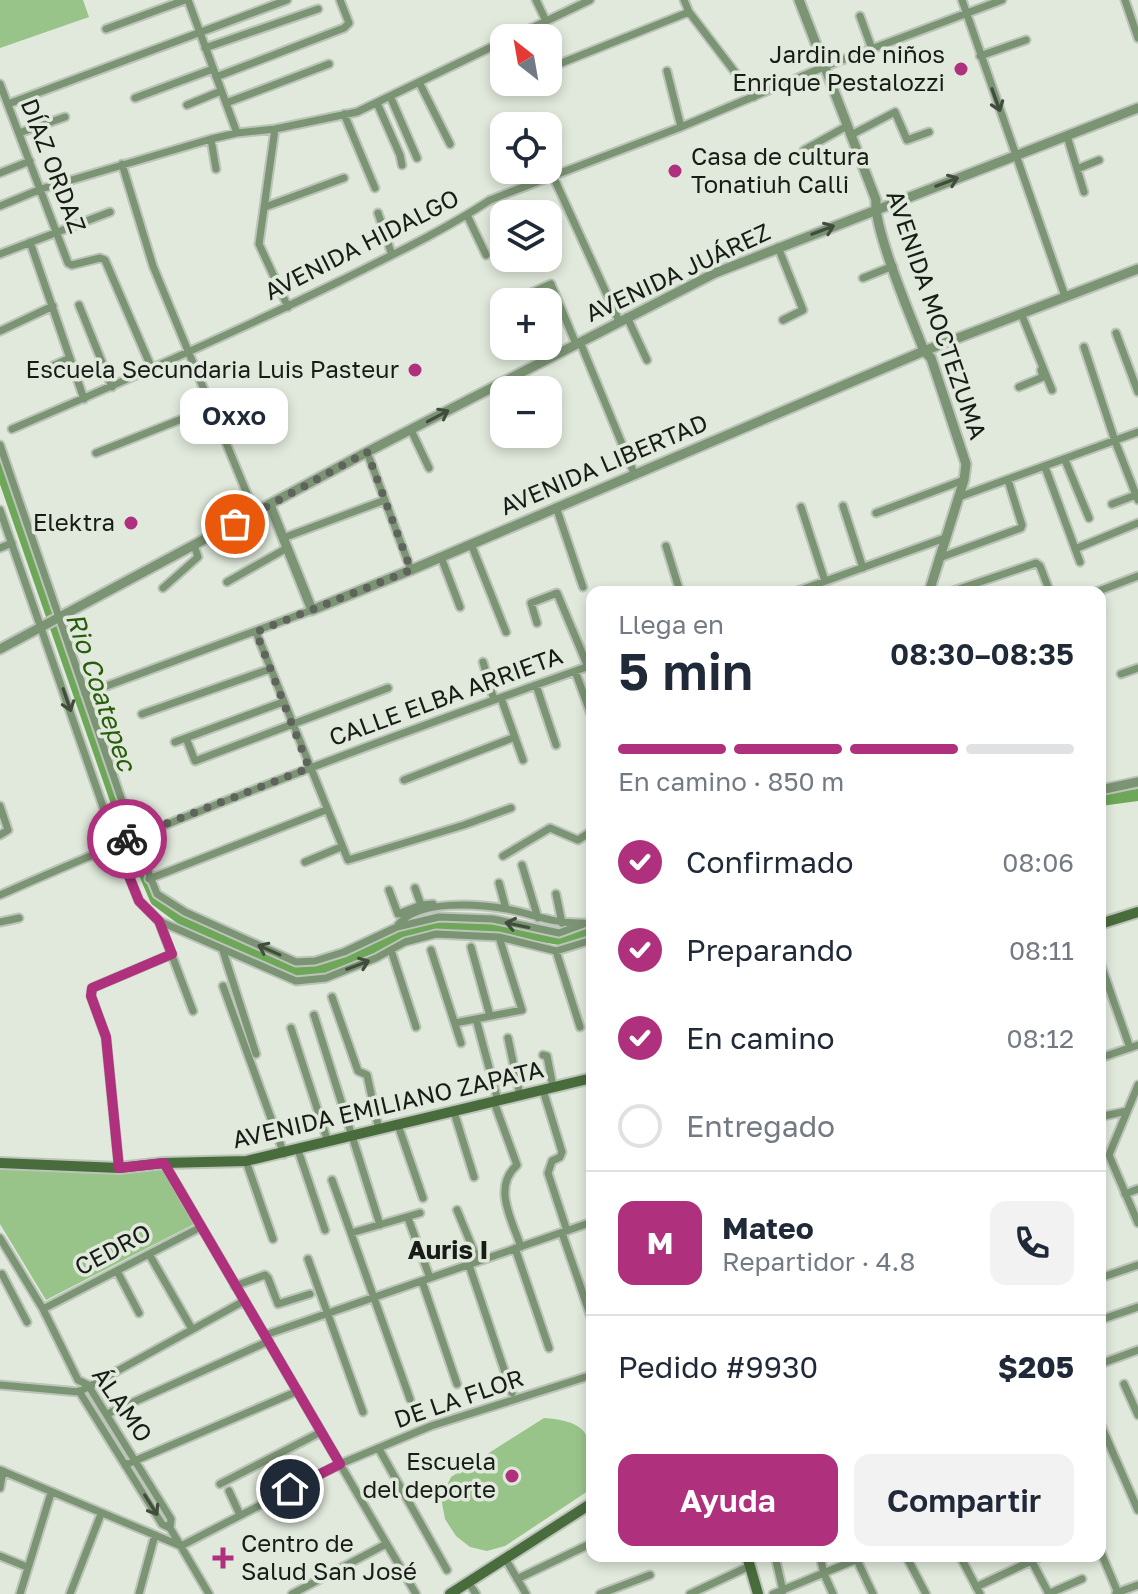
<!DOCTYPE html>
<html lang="es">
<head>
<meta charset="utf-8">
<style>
  body { margin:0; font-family:"Golos Text",sans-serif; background:#f2f2f3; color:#1f2937; height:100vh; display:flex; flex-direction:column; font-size:30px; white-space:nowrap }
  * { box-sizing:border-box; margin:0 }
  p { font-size:26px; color:#747a83 }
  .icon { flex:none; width:44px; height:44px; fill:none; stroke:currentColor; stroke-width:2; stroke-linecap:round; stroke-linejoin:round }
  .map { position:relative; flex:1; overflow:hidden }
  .side { position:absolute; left:586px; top:586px; width:520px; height:976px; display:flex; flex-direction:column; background:#fff; border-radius:16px; box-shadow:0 4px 12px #0003 }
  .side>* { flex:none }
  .needle { width:52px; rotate:329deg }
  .controls { position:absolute; left:490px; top:24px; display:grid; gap:16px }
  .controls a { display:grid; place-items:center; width:72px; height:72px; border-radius:16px; background:#fff; box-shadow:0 4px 12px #0003; font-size:40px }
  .pin { position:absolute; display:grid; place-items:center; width:68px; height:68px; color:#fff; margin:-34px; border:4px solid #fff; border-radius:50%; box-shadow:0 2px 8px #0007 }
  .courier { position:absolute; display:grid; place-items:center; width:80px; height:80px; margin:-40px; border:6px solid #af307d; border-radius:50%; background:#fff; color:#222; box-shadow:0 2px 10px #0007 }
  .bubble { position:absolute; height:56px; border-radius:16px; background:#fff; box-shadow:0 4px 12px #0003; font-size:26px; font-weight:600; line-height:56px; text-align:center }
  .summary em { font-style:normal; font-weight:600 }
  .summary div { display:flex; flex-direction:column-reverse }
  .summary { display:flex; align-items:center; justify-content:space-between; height:136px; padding:0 32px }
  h1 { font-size:52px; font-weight:600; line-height:60px }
  .bar { display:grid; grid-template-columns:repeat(4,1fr); gap:12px 8px; align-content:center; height:96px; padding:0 32px }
  .bar i { height:10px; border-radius:6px; background:#e0e1e3 }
  .bar .active { background:#af307d }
  .bar p { grid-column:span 4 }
  .line { display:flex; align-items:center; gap:20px; padding:0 32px; border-top:2px solid #e0e1e3 }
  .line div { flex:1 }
  .round { display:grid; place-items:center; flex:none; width:84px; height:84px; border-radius:16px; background:#f2f2f3 }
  ol { padding:0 32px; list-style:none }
  li { display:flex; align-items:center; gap:24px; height:88px }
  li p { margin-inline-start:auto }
  li .icon { padding:8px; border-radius:50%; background:#af307d; color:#fff; stroke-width:4 }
  li:last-child { color:#747a83 }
  li i { width:44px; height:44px; border:4px solid #e0e1e3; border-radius:50% }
  .primary-button { display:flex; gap:16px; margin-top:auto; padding:16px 32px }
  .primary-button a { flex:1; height:92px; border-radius:16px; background:#af307d; color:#fff; font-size:32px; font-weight:600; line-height:92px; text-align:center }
  .primary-button a+a { background:#f2f2f3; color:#1f2937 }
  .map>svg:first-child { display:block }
  .green { fill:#98c489 }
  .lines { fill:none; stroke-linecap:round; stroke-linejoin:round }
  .river { stroke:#6ea759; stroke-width:12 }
  .minor-casing { stroke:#bcc4b9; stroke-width:11 }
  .tertiary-casing { stroke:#bcc4b9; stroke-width:13 }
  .secondary-casing { stroke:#bcc4b9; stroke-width:14 }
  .minor { stroke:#7b9473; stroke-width:7 }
  .tertiary { stroke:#7b9473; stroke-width:9 }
  .secondary { stroke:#496c3c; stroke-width:10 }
  .oneway { stroke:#404c3c }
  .done { stroke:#5e645c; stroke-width:8; stroke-dasharray:0 14.4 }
  .route { stroke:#af307d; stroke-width:10 }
  .poi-dot { fill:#af307d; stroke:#e0e9dc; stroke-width:3 }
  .labels { text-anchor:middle; stroke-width:7; stroke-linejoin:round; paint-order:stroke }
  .poi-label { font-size:24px; fill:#181c17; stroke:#e0e9dc; text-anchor:end }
  .street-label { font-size:24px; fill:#181c17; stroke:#e0e9dc }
  .water-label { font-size:26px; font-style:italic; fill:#285e0b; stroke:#e0e9dc }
  .neighbourhood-label { font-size:26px; font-weight:bold; fill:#181c17; stroke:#e0e9dc }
</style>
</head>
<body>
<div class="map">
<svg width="1138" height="1594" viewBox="0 0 1138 1594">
  <rect width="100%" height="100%" fill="#e0e9dc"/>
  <path class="green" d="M0,0H83L89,17L0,48Z
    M0,1168H166L196,1223L46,1300L0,1224Z
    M544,1418C579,1421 592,1428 592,1465C592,1475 592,1482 588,1491L505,1546L487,1551L470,1547L456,1536L445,1519L441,1498L451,1477Z"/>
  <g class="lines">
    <path class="river" d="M0,466L127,832L156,900L183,920L298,971H314L375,949L412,931L474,925L566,940L592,933
      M1100,800L1138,795"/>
    <defs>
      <path id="minor" d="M188,0L237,133
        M536,0L546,21
        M684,0L689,12L754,97
        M962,0L1065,296
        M1125,0L1138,38
        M860,16L872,49
        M106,29L185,0
        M511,38L590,0
        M205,48L318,9
        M980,56L1026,40
        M554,66L689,12
        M667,71L681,127
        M216,77L344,28L349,23L340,0
        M419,82L450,144
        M0,84L68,263L72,265L100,258L105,260L152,369
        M390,96L417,158
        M135,98L213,69
        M226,103L329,64
        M377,103L400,155L402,165
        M8,104L287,0
        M187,105L221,91
        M344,114L375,188
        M275,129L259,244L288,307
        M19,133L65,117
        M851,135L895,112L907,140L929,132
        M1067,136L1084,192
        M211,139L216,169
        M804,150L847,126
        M122,164L153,266L255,513
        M1077,169L1099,160
        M0,173L30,161
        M553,176L619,321
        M0,206L41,189L211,139L237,133L275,129L357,112L504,41
        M265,207L344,178
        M378,213L392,255
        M467,215L486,255
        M30,242L84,399
        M778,247L803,310L783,320
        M0,254L110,212
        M863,278L893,266
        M531,293L551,284L576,344
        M79,305L112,387
        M1021,313L1052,390
        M627,317L647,360
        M0,331L53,306
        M1116,333L1138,392
        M580,342L634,473
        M1084,347L1115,441L1138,500
        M38,373L70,358
        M519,373L526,390
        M1019,387L1043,377L1041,370
        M12,429C122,382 232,334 340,281C390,256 443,231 490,200L681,127L826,66L1002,0
        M411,430L429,468
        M0,445L134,836L157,894L185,912L296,962L315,961L344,952L397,927L439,917L493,919L559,933L592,921
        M367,452L411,570
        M96,453L212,407
        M1065,460L1089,518
        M1045,467L1080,562
        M959,497L1138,432
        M1112,504L1136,495
        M843,506L863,568
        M556,507L583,587
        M801,507L825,581
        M0,510L116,844L139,901L159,921L296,981L326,978L376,958L405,942L436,934L499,937L556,951L592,940
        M876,513L964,480
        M283,538L385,500
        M471,544L506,632
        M666,546L680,592
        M0,548L12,543
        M1075,549L1138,523
        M441,557L460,607
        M939,558L1021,528L1022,525L1008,480
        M227,582L287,548
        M163,588L198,557L194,545
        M795,592L945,538
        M950,592L1036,563L1040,566L1050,592
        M1096,592L1138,576
        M537,623L531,603L557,593L588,667
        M256,632L348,860L464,825L511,808
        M483,662L494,700
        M575,671L592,717
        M1121,674L1138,668
        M536,685L556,745
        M85,694L312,610
        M501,698L523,760
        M142,714L270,669
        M186,738L195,761L388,688
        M175,742L283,702
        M404,780L515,737
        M0,806L8,830L0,835
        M503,856L550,828L578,840L592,831
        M305,862L341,847
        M522,865L538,918
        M149,879L326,810
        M499,883L506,909
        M415,888L421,905
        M389,890L398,914L421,905L433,904
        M556,894L562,923
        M0,895C194,809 392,736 592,665
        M159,921L193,1011
        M0,922L19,918
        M398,925C418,899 478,904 507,909C533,914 555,924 582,923
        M471,947L490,1016
        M391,950L416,1027
        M431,950L461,1043
        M223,951L256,1054
        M556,951L580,1027
        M1100,962L1130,1048
        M223,986L284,1154
        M332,997L358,1071L367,1075L379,1130
        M314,1015L380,1225
        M476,1019L498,1101
        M455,1023L522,1010L499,937
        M291,1028L328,1142
        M508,1038L520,1095
        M543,1055L547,1056L553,1087
        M1100,1058L1138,1045
        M1138,1085L1109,1155L1138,1223
        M543,1090L562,1152L560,1157L552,1161L548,1173L567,1231
        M494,1102L517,1165C492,1187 512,1220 521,1247
        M454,1112L474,1177
        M1100,1114L1104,1116L1127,1111
        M398,1125L423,1198
        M298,1150L325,1230
        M246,1161L273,1239
        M164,1163L416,1594
        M119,1168L106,1037L91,996L92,988L172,954
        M332,1180L410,1399
        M1125,1194L1138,1189
        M457,1210L478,1261
        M408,1218L430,1278
        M351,1233L420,1213
        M562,1233L592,1320
        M0,1238L43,1309L78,1380L88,1385L171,1519L170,1528L209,1594
        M515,1248L549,1348
        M149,1254L192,1329
        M308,1259L363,1412
        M469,1265L512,1393
        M117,1271L139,1313
        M2,1274L27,1322
        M1100,1278L1138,1265
        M422,1281L457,1384
        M235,1286L265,1275L268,1278L278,1304L310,1294
        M43,1309L201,1227
        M1100,1320L1138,1307
        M265,1335L592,1222
        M1100,1364L1138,1350
        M1124,1384L1138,1415
        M0,1385L79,1392
        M79,1391L162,1524L170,1528
        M79,1392L244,1301
        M107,1414L269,1341
        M1100,1423L1138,1510
        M379,1449L447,1570
        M125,1465L298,1391
        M0,1470L181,1546L340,1464L431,1426L592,1375
        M220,1484L321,1432
        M0,1488L3,1471
        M229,1491L240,1515
        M1100,1550L1118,1593
        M0,1556L27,1567
        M775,1556L783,1591
        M820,1556L824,1574L833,1594
        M906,1556L926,1594
        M960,1556L980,1594
        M1029,1556L1049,1594
        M505,1558L526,1594
        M857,1560L873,1594
        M517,1579L592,1543
        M468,1582L476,1594
        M976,1587L1042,1556
        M1116,1593L1138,1585
        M20,1594L51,1493
        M70,1594L101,1514
        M139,1594L155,1535
        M292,1594L386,1544
        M600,1594L650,1575
        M690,1594L750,1566
        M773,1594L865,1556
        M1048,1594L1082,1579"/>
      <path id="tertiary" d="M799,0L876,200C873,229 912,319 924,351L931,358L966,464L964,480L929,592
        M270,505L312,610L411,570L924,351L1138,269
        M0,649L367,452L715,273L1138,108
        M1100,790L1138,782"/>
      <path id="secondary" d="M1100,924L1138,912
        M0,1163L119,1168L164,1163L246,1161L592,1078
        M747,1556L758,1594
        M450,1594L592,1503"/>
    </defs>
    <use href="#minor" class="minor-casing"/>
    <use href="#tertiary" class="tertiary-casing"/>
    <use href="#secondary" class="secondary-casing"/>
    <use href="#minor" class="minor"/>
    <use href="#tertiary" class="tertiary"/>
    <use href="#secondary" class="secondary"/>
  </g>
  <defs><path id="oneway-shaft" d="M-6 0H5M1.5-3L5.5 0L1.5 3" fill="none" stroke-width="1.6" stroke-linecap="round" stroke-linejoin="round" transform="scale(2)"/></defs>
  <g class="oneway">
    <use href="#oneway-shaft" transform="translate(996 100) rotate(70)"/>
    <use href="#oneway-shaft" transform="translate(947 182) rotate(-21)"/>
    <use href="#oneway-shaft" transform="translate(823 230) rotate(-21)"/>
    <use href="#oneway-shaft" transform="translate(438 416) rotate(-28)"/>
    <use href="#oneway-shaft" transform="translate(67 700) rotate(71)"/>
    <use href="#oneway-shaft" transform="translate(517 925) rotate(-168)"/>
    <use href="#oneway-shaft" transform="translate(269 950) rotate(-156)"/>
    <use href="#oneway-shaft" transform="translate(358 965) rotate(-21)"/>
    <use href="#oneway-shaft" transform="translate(151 1505) rotate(58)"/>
  </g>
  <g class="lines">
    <path class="done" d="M127,839L309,768L256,632L411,570L367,452L235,524"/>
    <path class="route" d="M127,839L116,844L139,901L159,921L172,954L92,988L91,996L106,1037L119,1168L164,1163L340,1464L290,1489"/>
  </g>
  <g class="poi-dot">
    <circle cx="961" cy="69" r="8"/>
    <circle cx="675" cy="171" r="8"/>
    <circle cx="415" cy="370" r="8"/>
    <circle cx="131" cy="523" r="8"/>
    <circle cx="512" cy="1476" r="8"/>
    <path d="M219 1546h8v8h8v8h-8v8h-8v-8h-8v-8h8z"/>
  </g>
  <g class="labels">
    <g class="poi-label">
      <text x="945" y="63">Jardin de niños<tspan x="945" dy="28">Enrique Pestalozzi</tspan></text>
      <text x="691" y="165" text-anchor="start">Casa de cultura<tspan x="691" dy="28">Tonatiuh Calli</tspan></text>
      <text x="399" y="378">Escuela Secundaria Luis Pasteur</text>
      <text x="115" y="531">Elektra</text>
      <text x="496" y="1470">Escuela<tspan x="496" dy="28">del deporte</tspan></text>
      <text x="241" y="1552" text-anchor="start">Centro de<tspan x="241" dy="28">Salud San José</tspan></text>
    </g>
    <g class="street-label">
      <text transform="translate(53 166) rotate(69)" y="8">DÍAZ ORDAZ</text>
      <text transform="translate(362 245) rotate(-27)" y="8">AVENIDA HIDALGO</text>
      <text transform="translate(678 273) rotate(-25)" y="8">AVENIDA JUÁREZ</text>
      <text transform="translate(936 315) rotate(71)" y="8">AVENIDA MOCTEZUMA</text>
      <text transform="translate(604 465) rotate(-23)" y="8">AVENIDA LIBERTAD</text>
      <text transform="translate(446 697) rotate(-20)" y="8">CALLE ELBA ARRIETA</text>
      <text transform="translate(388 1105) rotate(-13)" y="8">AVENIDA EMILIANO ZAPATA</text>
      <text transform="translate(113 1250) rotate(-28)" y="8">CEDRO</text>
      <text transform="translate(459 1399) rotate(-19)" y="8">DE LA FLOR</text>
      <text transform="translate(122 1405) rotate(55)" y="8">ÁLAMO</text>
    </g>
    <g class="water-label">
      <text transform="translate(101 692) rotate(71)" y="9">Rio Coatepec</text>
    </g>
    <g class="neighbourhood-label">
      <text x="448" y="1259">Auris I</text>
    </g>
  </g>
</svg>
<div class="controls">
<a><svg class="needle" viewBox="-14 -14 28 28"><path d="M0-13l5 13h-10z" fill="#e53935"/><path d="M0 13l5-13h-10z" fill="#747a83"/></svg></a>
<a><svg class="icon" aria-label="locate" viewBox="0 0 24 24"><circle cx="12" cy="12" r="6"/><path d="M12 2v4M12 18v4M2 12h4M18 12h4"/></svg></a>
<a><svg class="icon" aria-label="layers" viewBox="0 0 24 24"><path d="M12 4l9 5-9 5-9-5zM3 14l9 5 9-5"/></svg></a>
<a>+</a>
<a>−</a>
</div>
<div class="pin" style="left:235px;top:524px;background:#ea580c"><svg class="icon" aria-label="bag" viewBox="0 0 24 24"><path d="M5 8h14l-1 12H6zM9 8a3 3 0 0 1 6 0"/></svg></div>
<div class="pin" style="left:290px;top:1489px;background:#1f2937"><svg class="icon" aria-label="home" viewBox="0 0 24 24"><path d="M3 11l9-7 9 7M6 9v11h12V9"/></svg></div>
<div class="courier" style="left:127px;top:839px"><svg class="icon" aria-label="bike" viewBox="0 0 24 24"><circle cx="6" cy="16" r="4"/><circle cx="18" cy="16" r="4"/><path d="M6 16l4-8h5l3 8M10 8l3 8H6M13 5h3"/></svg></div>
<div class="bubble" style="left:180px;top:388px;width:108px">Oxxo</div>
<section class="side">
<div class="summary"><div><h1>5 min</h1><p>Llega en</p></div><em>08:30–08:35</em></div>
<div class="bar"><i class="active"></i><i class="active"></i><i class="active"></i><i></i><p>En camino · 850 m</p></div>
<ol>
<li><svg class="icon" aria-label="check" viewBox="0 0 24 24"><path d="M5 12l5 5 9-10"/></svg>Confirmado<p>08:06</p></li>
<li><svg class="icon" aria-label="check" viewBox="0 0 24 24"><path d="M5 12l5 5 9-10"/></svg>Preparando<p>08:11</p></li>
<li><svg class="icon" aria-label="check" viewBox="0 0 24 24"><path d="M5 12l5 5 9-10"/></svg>En camino<p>08:12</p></li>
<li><i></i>Entregado</li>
</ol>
<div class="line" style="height:144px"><b class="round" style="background:#af307d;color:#fff">M</b><div><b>Mateo</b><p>Repartidor · 4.8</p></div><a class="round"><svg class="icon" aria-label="phone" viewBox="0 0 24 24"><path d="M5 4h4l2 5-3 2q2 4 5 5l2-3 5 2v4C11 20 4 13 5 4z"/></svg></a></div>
<div class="line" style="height:104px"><div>Pedido #9930</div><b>$205</b></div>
<div class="primary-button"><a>Ayuda</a><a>Compartir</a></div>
</section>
</div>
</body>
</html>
